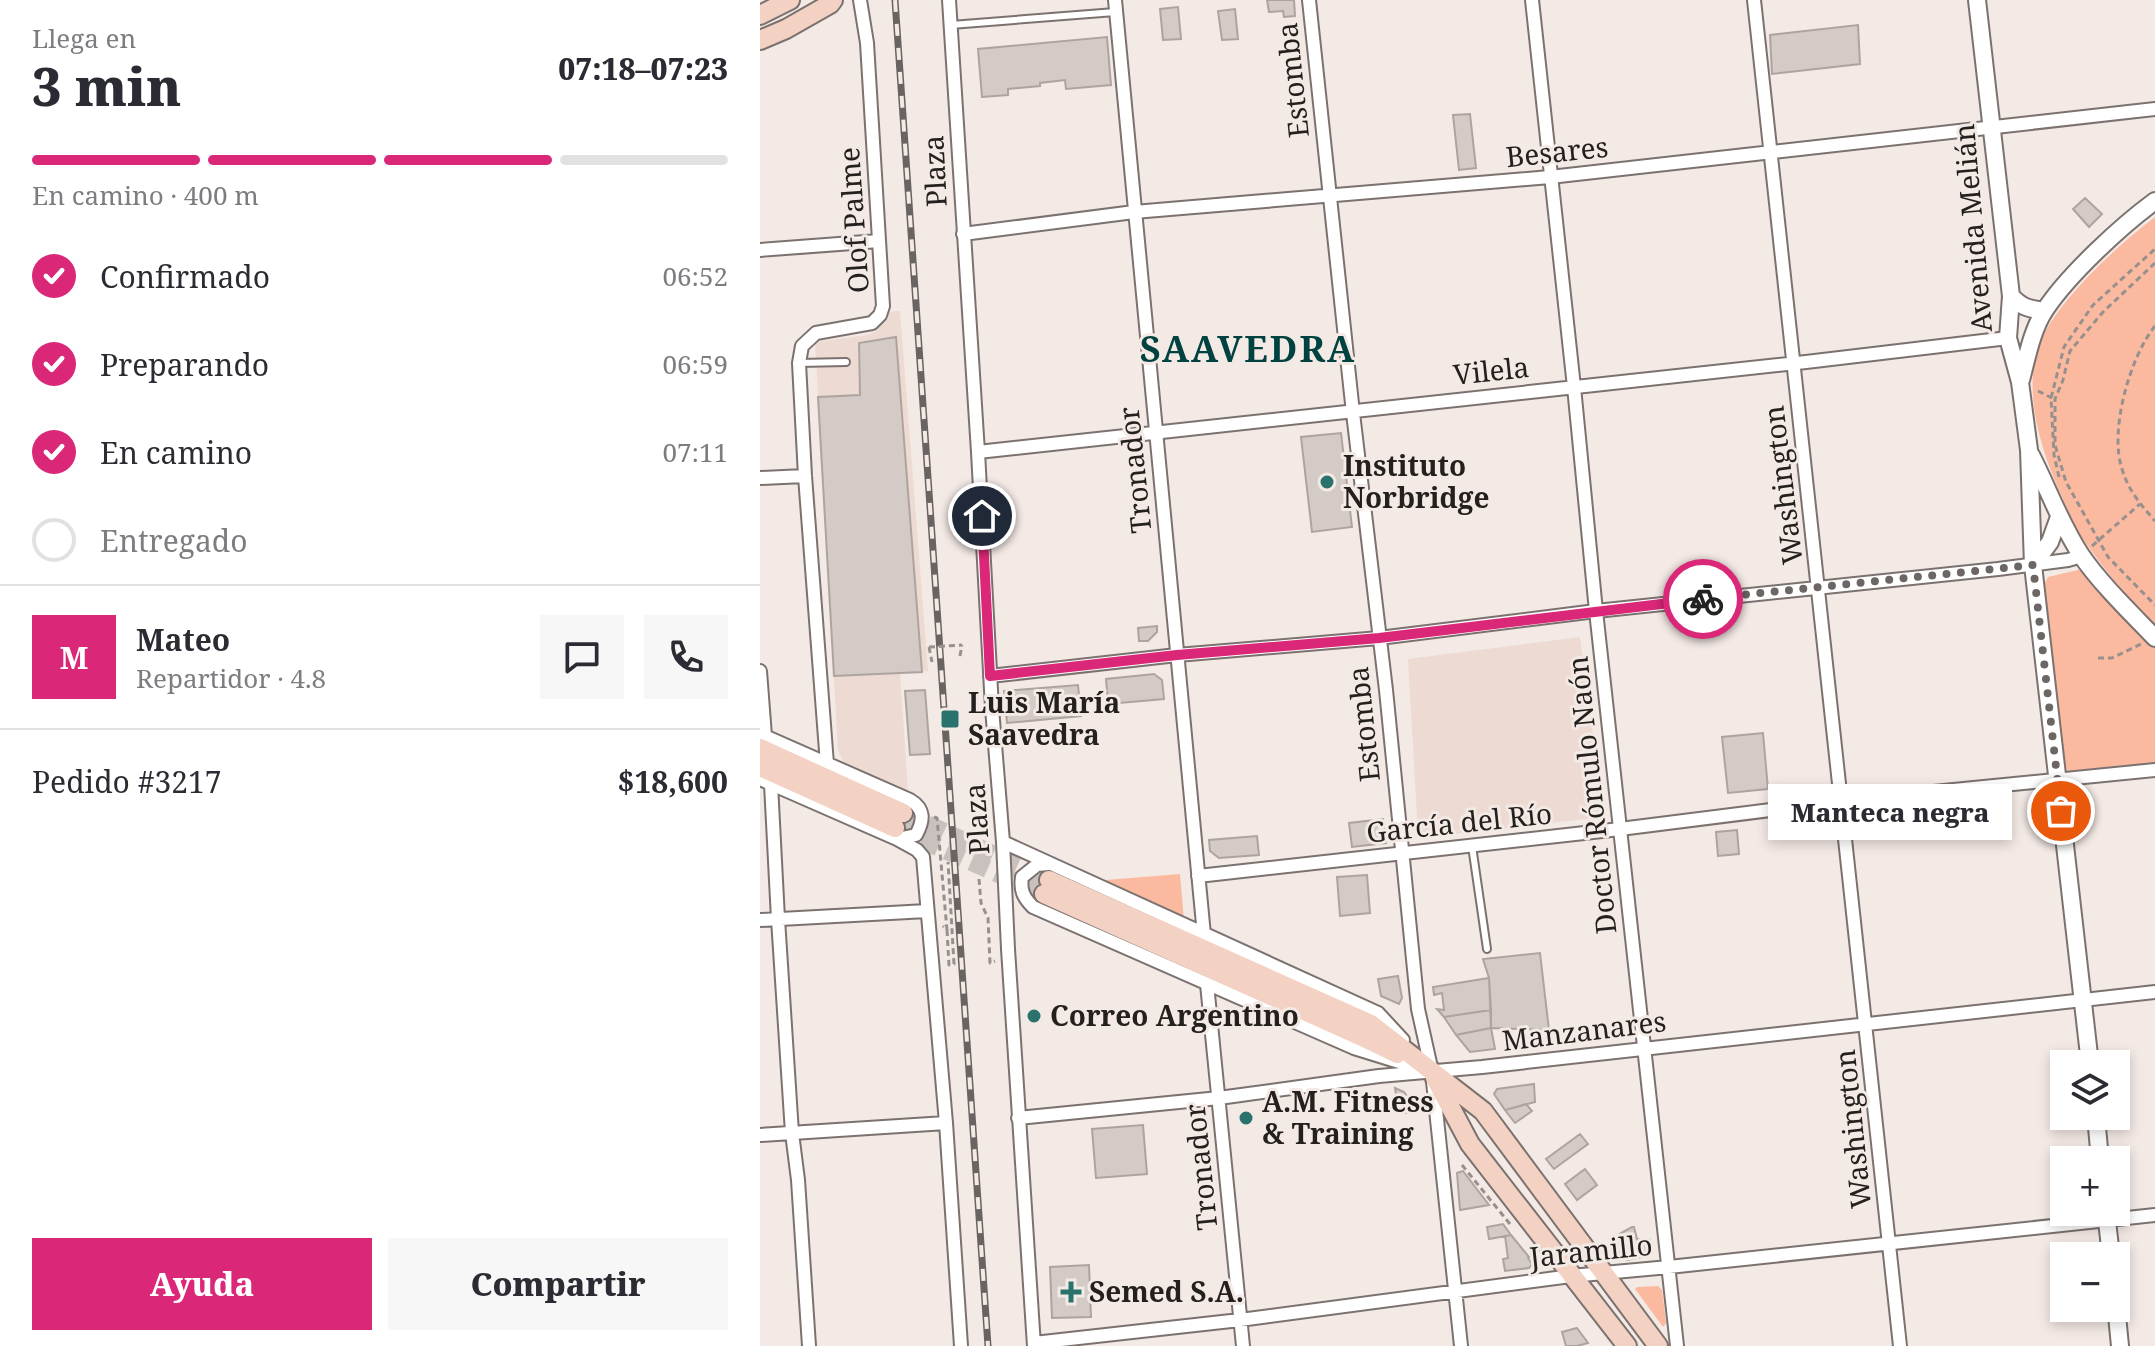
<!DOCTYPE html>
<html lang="es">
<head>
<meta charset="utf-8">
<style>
  body { margin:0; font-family:"Noto Serif",serif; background:#f7f7f7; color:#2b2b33; height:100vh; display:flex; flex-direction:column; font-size:30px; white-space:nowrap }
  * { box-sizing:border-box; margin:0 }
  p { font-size:26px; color:#7c7c81 }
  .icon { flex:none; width:44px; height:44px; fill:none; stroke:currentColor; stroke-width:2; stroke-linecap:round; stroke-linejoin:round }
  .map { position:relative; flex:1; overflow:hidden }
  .side { display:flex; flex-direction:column; background:#fff; width:760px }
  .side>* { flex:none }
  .tools { position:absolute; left:1290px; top:1050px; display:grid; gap:16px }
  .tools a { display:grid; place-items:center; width:80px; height:80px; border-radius:0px; background:#fff; box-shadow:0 4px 12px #0003; font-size:40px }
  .pin { position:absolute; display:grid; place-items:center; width:68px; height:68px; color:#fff; margin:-34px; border:4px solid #fff; border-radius:50%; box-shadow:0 2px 8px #0007 }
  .courier { position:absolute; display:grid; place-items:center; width:80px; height:80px; margin:-40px; border:6px solid #db2777; border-radius:50%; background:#fff; color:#222; box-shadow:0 2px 10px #0007 }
  .bubble { position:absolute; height:56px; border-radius:0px; background:#fff; box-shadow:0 4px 12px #0003; font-size:26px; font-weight:800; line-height:56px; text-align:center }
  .head em { font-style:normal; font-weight:800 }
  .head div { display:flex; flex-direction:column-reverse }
  .head { display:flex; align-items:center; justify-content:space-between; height:136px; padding:0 32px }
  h1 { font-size:52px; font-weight:800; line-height:60px }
  .bar { display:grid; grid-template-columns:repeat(4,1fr); gap:12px 8px; align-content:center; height:96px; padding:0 32px }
  .bar i { height:10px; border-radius:6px; background:#e1e1e2 }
  .bar .current { background:#db2777 }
  .bar p { grid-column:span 4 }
  .line { display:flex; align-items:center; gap:20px; padding:0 32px; border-top:2px solid #e1e1e2 }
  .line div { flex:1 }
  .round { display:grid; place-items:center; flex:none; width:84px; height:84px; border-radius:0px; background:#f7f7f7 }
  ol { padding:0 32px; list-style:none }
  li { display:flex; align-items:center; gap:24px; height:88px }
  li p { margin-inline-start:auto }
  li .icon { padding:8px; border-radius:50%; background:#db2777; color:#fff; stroke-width:4 }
  li:last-child { color:#7c7c81 }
  li i { width:44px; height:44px; border:4px solid #e1e1e2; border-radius:50% }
  .primary-button { display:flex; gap:16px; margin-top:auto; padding:16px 32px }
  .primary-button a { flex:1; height:92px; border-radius:0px; background:#db2777; color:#fff; font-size:32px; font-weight:800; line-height:92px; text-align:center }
  .primary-button a+a { background:#f7f7f7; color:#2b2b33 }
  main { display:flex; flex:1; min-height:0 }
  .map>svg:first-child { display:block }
  .built { fill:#ecdad3 }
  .green { fill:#fbbaa0 }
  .building { fill:#d4cac6; stroke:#ada4a0; stroke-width:2 }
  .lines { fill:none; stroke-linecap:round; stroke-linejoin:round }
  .secondary-tunnel { stroke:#c9c1bd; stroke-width:18; stroke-dasharray:18 9; stroke-linecap:butt }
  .service-casing { stroke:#7b726f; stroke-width:10 }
  .minor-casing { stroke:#7b726f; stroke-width:16 }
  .tertiary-casing { stroke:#7b726f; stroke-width:20 }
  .secondary-casing { stroke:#7b726f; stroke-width:22 }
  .path { stroke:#97908d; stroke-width:3; stroke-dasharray:6 4; stroke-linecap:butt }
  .service { stroke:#fff; stroke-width:6 }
  .minor { stroke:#fff; stroke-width:12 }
  .tertiary { stroke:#fff; stroke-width:16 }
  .secondary { stroke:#f4d2c3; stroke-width:18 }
  .rail-casing { stroke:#696361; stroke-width:7 }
  .rail { stroke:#f3e9e5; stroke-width:4; stroke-dasharray:12; stroke-linecap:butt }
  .path-bridge { stroke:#97908d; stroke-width:3; stroke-dasharray:6 4; stroke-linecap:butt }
  .done { stroke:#6c6664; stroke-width:8; stroke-dasharray:0 14.4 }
  .route { stroke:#db2777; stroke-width:10 }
  .poi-dot { fill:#29726e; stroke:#f3e9e5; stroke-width:3 }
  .labels { text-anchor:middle; stroke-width:6; stroke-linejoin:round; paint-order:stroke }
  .street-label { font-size:28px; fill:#23201e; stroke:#f3e9e5 }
  .poi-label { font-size:28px; font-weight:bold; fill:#23201e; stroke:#f3e9e5; text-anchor:start }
  .district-label { font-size:36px; font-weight:bold; letter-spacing:2px; fill:#00423f; stroke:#f3e9e5 }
</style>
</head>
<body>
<main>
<section class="side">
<div class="head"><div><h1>3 min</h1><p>Llega en</p></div><em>07:18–07:23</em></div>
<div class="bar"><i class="current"></i><i class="current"></i><i class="current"></i><i></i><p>En camino · 400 m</p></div>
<ol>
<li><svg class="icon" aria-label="check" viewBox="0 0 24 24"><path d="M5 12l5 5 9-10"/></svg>Confirmado<p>06:52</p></li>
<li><svg class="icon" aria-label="check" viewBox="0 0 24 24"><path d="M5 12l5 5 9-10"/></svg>Preparando<p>06:59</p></li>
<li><svg class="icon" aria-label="check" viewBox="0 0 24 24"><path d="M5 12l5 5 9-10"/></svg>En camino<p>07:11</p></li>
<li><i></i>Entregado</li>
</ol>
<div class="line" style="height:144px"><b class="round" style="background:#db2777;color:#fff">M</b><div><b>Mateo</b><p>Repartidor · 4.8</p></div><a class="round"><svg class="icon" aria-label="chat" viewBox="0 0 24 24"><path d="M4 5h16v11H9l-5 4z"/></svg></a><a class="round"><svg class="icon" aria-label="phone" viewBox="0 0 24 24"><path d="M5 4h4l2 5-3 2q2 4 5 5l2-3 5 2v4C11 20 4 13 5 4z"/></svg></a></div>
<div class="line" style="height:104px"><div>Pedido #3217</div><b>$18,600</b></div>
<div class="primary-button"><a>Ayuda</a><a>Compartir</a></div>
</section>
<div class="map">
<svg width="1395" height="1346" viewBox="0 0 1395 1346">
  <rect width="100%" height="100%" fill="#f3e9e5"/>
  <path class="built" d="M140,311L168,671L140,673L148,791L84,762L78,751L55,342L108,335L118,330L127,312Z
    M820,637L844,817L666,837L658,833L648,659Z"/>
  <path class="green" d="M1395,217V625C1366,596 1339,564 1317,530C1311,520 1307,508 1302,497C1282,453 1261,390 1280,343C1295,303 1361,242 1395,217Z
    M1322,569L1395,648V763L1308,771L1304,767L1283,587L1288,577Z
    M420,874L424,921L333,881Z
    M898,1286L902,1290L906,1323L903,1327L875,1289L877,1287Z"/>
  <path class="building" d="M507,0H534L535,16L524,17L523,11L509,12Z
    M418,7L421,39L403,40L400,9Z
    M475,9L478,39L462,40L458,11Z
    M1098,25L1100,64L1012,74L1010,35Z
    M347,37L351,85L306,89L305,80L280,83V86L248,89V95L222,97L218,49Z
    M710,114L716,168L699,170L693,115Z
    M1325,198L1342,214L1329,227L1313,209Z
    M136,337L162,672L74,676L58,397L100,395L99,343Z
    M581,433L592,527L552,532L541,437Z
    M397,626V632L388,641H379L378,628Z
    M394,674L402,680L404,699L348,704L346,679Z
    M318,685L321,716L247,723L244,691Z
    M165,690L170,754L150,755L145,691Z
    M1003,733L1008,789L968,793L962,737Z
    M623,819L626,843L592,847L589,823Z
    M977,830L979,854L958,856L956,832Z
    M497,836L499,855L459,858L450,851L449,840Z
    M607,875L610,913L580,916L577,877Z
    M780,953L789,1030L731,1028L729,978L723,959Z
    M638,976L642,998L639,1004L621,996L618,979Z
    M729,978L731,1010L684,1017L677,1009L684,1010L682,993L674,995L673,987Z
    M731,1010V1028L696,1035L684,1017Z
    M731,1028L735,1049L710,1052L696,1035Z
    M774,1084L775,1102L745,1110L734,1094L737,1089Z
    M635,1088L644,1092L658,1112L639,1113Z
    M766,1104L772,1111L755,1123L745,1110Z
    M383,1125L387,1174L336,1178L332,1129Z
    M820,1134L828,1144L794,1169L786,1159Z
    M825,1169L837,1185L817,1200L805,1184Z
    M703,1171L729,1205L700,1210L697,1173Z
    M743,1224L751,1235L729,1239L727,1227Z
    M872,1227H874L877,1239L890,1240L887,1256L867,1260L860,1255L850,1239Z
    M751,1235L769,1257L768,1258L772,1264L769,1268L745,1271L743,1259L748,1258L745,1236Z
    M329,1265L331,1317L292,1318L290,1267Z
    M817,1328L828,1343L817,1346H806L802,1332Z"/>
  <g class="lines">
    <path class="secondary-tunnel" d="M143,813L289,880
      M137,829L284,894"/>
    <defs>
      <path id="service" d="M191,25L355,12
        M39,363L86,362
        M712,846L727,949"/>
      <path id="minor" d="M189,0L218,452L232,708L243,842L248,949L274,1346
        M355,0L444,935
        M549,0L593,413L626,690L658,1009L672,1072L701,1346
        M772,0L814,387L836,611L917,1346
        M994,0L1140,1346
        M203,234L374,212L790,177L1395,109
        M0,250L119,241
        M218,452L1046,362L1248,338
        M0,478L45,476
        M0,671L5,736
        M230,676L417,655L619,638L836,611L1238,569L1308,560L1322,556
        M0,734L150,800C165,809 164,820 156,835L137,839L0,779
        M67,764L45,476L39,363L42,346L56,333L112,323L120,315L123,306L107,43L100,0
        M11,784L18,919L32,1133L38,1180L49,1346
        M137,839L157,850L163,857L186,1123L201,1346
        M243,842L618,1013L643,1040
        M288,864L277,865L262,877C260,890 263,897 273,907L594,1048L665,1070
        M438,876L860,829L1082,801L1395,770
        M0,920L167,911
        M447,984L483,1346
        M258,1118L459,1098L619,1076L722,1067L1395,992
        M0,1135L186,1123
        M274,1343L480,1320L811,1276L909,1267L1395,1215"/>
      <path id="tertiary" d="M1217,0L1251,296L1248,338L1260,382L1269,450L1273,565L1330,1064
        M1251,296C1261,307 1269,309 1284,311
        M1261,380C1267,357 1272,330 1285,310C1308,275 1361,226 1395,201
        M1271,455C1288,488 1300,523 1321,555C1340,583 1371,613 1395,638
        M1273,565L1290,542L1299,517
        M1336,1116L1340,1160
        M1346,1212L1351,1256
        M1356,1305L1360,1346"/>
      <path id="secondary" d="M0,15L30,0
        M0,40L26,29L70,4L73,0
        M0,748L143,813
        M0,767L135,828
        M289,880L611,1024L723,1111L898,1346
        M284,894L602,1037L637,1054
        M675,1078L710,1144L867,1346"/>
    </defs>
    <use href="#service" class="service-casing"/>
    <use href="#minor" class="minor-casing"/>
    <use href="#tertiary" class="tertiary-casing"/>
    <use href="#secondary" class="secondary-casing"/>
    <path class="path" d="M1395,263L1343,312L1310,351L1303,380L1295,399V445L1306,482L1348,557L1395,605
      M1395,326C1370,357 1349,430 1362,469C1368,490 1381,505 1395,521
      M1278,391L1292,398
      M1299,477L1294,455L1291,398L1304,347L1333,305L1395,249
      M1332,546L1380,504
      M169,647L172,662
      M200,656L202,645
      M1338,658H1352L1381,644
      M174,817L177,818L187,930L183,926
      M219,879L221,903L228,918L230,963L235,961
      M187,930L189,965L194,964L188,862
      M702,1165L750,1224"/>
    <use href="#service" class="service"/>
    <use href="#minor" class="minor"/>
    <use href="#tertiary" class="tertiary"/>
    <use href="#secondary" class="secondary"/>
    <defs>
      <path id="rail" d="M135,0L228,1346"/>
    </defs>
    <use href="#rail" class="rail-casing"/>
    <use href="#rail" class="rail"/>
    <path class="path-bridge" d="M169,647L202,645"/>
  </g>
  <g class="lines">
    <path class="done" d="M943,599L1273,565L1301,811"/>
    <path class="route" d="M222,516L230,676L417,655L619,638L943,599"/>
  </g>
  <g class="poi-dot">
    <circle cx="567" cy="482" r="8"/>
    <rect x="180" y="709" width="20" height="20" rx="4"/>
    <circle cx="274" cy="1016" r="8"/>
    <circle cx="486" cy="1118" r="8"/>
    <path d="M307 1280h8v8h8v8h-8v8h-8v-8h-8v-8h8z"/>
  </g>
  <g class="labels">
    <g class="street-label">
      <text transform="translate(533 80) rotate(-96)" y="10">Estomba</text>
      <text transform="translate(797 152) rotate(-6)" y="10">Besares</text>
      <text transform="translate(175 171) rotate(-93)" y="10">Plaza</text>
      <text transform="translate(94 220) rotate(-94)" y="10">Olof Palme</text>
      <text transform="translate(1213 228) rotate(-95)" y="10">Avenida Melián</text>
      <text transform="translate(731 371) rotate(-6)" y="10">Vilela</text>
      <text transform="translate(375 470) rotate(-96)" y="10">Tronador</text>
      <text transform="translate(1023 485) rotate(-97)" y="10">Washington</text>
      <text transform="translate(604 724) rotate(-96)" y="10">Estomba</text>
      <text transform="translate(832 795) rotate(-96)" y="10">Doctor Rómulo Naón</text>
      <text transform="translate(217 819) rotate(-94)" y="10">Plaza</text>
      <text transform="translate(699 823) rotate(-6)" y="10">García del Río</text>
      <text transform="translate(824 1031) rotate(-7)" y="10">Manzanares</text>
      <text transform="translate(1093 1129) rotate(-96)" y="10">Washington</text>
      <text transform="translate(441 1167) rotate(-96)" y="10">Tronador</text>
      <text transform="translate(831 1251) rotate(-6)" y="10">Jaramillo</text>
    </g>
    <g class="poi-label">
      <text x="583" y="476">Instituto<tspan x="583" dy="32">Norbridge</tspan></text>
      <text x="208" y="713">Luis María<tspan x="208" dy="32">Saavedra</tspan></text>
      <text x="290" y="1026">Correo Argentino</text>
      <text x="502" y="1112">A.M. Fitness<tspan x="502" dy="32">&amp; Training</tspan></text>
      <text x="329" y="1302">Semed S.A.</text>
    </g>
    <g class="district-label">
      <text x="488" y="362">SAAVEDRA</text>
    </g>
  </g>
</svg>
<div class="tools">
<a><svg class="icon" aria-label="layers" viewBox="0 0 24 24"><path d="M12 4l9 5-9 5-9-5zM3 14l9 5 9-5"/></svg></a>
<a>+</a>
<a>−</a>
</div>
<div class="pin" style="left:1301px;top:811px;background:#ea580c"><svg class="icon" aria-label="bag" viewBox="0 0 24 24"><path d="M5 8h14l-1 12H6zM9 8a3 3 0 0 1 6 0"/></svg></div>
<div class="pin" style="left:222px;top:516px;background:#1f2937"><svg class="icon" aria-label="home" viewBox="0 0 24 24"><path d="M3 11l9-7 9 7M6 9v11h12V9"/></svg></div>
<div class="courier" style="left:943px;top:599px"><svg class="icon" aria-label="bike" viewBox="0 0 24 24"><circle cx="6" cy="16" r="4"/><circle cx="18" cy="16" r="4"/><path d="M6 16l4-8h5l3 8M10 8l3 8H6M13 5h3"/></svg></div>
<div class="bubble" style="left:1008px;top:784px;width:244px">Manteca negra</div>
</div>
</main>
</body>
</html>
